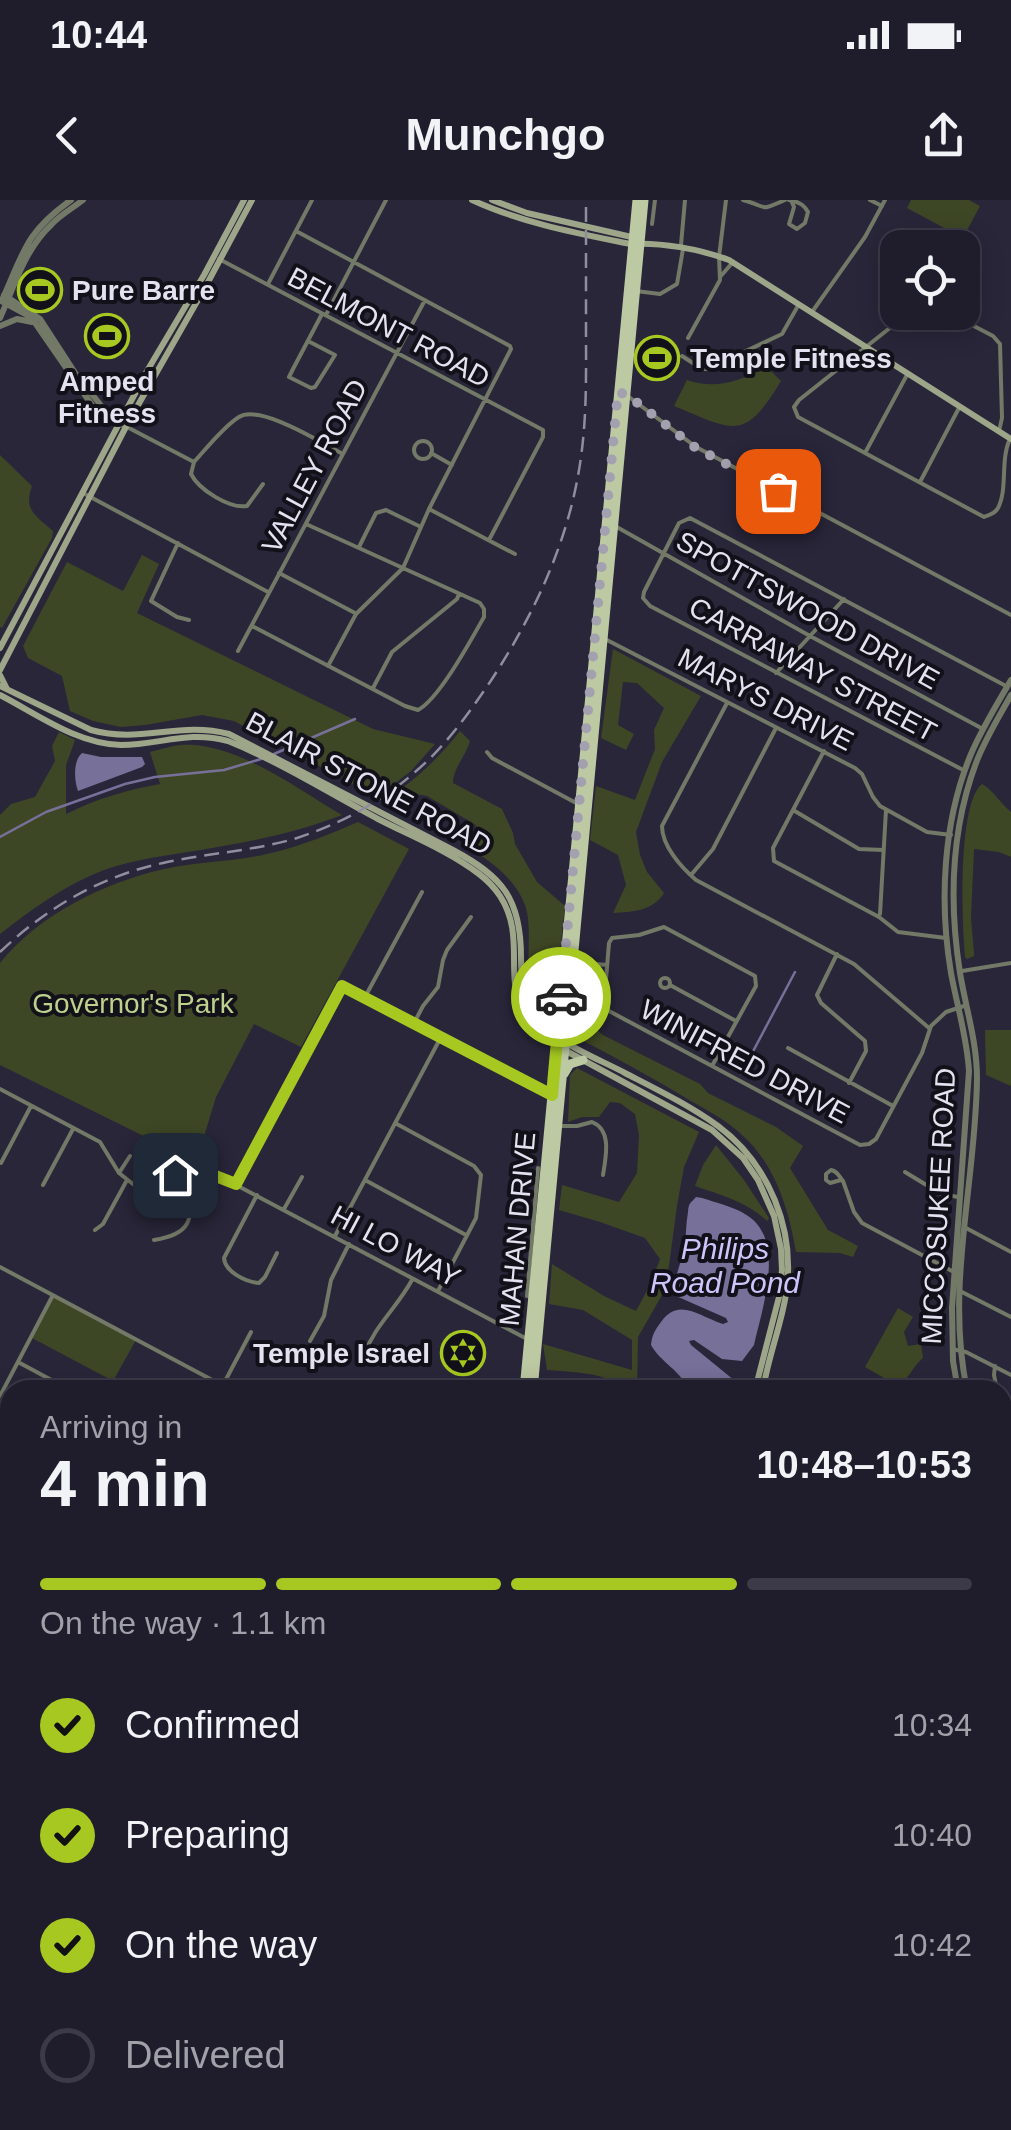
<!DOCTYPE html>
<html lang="en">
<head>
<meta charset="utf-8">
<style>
  body { margin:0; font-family:Helvetica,sans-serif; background:#2c2938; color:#f1f3f6; height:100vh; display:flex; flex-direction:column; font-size:38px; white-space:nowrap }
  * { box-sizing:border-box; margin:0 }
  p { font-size:32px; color:#a1a1a9 }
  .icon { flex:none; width:55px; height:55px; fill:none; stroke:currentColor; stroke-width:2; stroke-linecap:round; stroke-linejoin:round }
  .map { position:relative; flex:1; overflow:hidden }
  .panel { position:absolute; left:0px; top:1180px; width:1012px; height:750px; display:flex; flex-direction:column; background:#1f1c2c; border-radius:30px 30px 0 0; box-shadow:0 5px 25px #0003,0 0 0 2px #3c3a48 }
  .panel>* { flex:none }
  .fabs { position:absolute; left:880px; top:30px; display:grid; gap:20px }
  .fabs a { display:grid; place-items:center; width:100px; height:100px; border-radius:20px; background:#1f1c2c; box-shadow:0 5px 25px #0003,0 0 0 2px #3c3a48; font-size:50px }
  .pin { position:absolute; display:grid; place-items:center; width:85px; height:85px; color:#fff; margin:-42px; border-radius:20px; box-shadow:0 5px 15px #0006 }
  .courier { position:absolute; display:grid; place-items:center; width:100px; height:100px; margin:-50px; border:8px solid #a6c821; border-radius:50%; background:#fff; color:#222; box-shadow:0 2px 12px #0007 }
  .head em { font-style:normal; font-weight:700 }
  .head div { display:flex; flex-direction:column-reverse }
  .head { display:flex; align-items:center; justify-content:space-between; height:170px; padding:0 40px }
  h1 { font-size:65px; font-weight:700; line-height:75px }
  .bar { display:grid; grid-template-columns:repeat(4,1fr); gap:15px 10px; align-content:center; height:120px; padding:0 40px }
  .bar i { height:12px; border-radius:8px; background:#3c3a48 }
  .bar .active { background:#a6c821 }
  .bar p { grid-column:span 4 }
  ol { padding:0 40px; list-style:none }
  li { display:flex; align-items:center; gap:30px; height:110px }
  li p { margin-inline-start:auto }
  li .icon { padding:10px; border-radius:50%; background:#a6c821; color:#111; stroke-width:4 }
  li:last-child { color:#a1a1a9 }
  li i { width:55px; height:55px; border:5px solid #3c3a48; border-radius:50% }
  .status { display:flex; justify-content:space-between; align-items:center; height:70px; padding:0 50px; background:#1f1c2c; direction:ltr }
  .status svg { height:28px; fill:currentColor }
  header { display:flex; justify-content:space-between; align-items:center; height:130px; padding:0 40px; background:#1f1c2c; font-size:45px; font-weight:700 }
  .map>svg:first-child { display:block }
  .green { fill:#3e4725 }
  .water { fill:#777099 }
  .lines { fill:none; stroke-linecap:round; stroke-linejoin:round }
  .stream { stroke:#777099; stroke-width:2.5 }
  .minor { stroke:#737967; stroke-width:4 }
  .tertiary { stroke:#737967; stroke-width:6 }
  .secondary { stroke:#9da689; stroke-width:6 }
  .primary { stroke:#bdc9a3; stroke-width:9 }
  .rail { stroke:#908e9e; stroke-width:2.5; stroke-dasharray:15 8; stroke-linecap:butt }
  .done { stroke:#a3a0b0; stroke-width:10; stroke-dasharray:0 18 }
  .route { stroke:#a6c821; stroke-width:12 }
  .labels { text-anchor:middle; stroke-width:8; stroke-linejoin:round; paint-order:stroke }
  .poi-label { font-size:28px; font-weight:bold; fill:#e4e2f0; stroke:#121119; text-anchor:start }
  .street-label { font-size:28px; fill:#e4e2f0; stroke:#121119 }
  .park-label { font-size:28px; fill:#bdd18d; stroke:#121119 }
  .water-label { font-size:30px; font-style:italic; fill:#cdc5fa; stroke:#121119 }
</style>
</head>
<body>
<div class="status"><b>10:44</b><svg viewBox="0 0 49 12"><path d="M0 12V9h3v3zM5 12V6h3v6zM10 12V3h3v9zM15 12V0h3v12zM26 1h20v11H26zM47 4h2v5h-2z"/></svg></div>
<header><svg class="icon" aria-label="back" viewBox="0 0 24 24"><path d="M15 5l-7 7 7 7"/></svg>Munchgo<svg class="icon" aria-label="share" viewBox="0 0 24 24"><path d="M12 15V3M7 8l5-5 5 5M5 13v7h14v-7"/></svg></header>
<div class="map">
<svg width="1011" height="1930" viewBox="0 0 1011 1930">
  <rect width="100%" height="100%" fill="#29263a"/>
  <path class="green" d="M911,0H969L980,6L963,38L907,8Z
    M767,167L781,181C744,243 733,230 674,206L687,180C717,190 739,181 767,167Z
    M0,255L32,286C23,310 36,316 53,331L52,338L2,428L0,427Z
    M142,355L159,364L137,413L373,529L435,544L411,571L377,597L234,521L202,515L145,525L121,527L93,521L70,511L62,476L28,458L23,446L67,362L123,391Z
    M613,449L701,496L662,562L636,632L640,655L647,672L664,693C653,711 632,712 613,713L626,685L618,655L590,640L596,586L635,600L655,549L654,530L664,508L637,483L623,482L618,525L634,534L626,550L601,538Z
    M460,531L470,541C466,556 453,568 453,583L502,609L513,633L515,644L537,682L565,706L553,814C513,795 537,739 525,705C515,679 493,663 471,649L476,625L427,596L415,594L395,607L381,602C413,583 437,560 460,531Z
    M59,532L75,540L66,565V614C96,599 126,590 160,584L150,552C159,550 170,546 180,545C233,540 297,589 342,615C296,633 249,642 201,650C169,655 135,659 104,670C65,685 32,709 0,734V615L11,604L35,597L55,561L52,546Z
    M982,584C993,590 1000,603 1011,612V657L999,652L974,649L971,718L974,753V756L967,759L965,757C962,724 957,604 982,584Z
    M358,622L409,649L301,847L254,824L216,897L202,943L190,945L184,956L0,865V763C40,714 103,683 164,669C199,661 236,662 271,653C301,646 330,634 358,622Z
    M574,816L586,821L603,835L700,884L708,893L776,927L803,946L790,968L828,1030L858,1046L853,1057L840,1053L796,1052C789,1010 775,964 742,935C728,921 708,911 691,901C653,878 615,857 576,837L573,830Z
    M985,830H1011V886L986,875Z
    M577,868L699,932L684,967L677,1006L666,1088L638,1137L637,1190H626C607,1172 572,1172 547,1170L543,1144L632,1170V1140L583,1110L549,1104L552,1064L604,1096L636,1111L651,1083L660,1059L645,1038L600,1022L559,1010L562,985L619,1002L637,973L639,935L635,914L620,903L610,902L599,917H582L568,922L570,875Z
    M716,945L744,980L769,1018L767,1021C747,1002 721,995 695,986L703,965Z
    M54,1096L136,1140L113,1181L32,1138Z
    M898,1108L913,1117L904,1132L908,1146L921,1144L923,1158C913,1166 909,1179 898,1186L865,1167Z
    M7,1396L10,1408V1527L0,1512V1398Z"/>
  <path class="water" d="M82,553L101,557H142L145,564L142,567L78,591C74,580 73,561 82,553Z
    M696,997L702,998C717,1003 735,1007 748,1016C786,1041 762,1109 754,1145L742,1161L722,1159L694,1140L689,1141L691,1145L740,1185V1190H688C682,1171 661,1163 651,1145C652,1135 655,1130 661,1122C679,1097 698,1116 723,1124L728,1122L726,1118L676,1096C672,1078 682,1063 685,1046C686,1035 686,1023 688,1012C689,1002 690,1004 696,997Z"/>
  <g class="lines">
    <path class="stream" d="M274,554L355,519
      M0,637L46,612L125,584L155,577L224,570L261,559
      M741,874L795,772
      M0,1521L10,1539
      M319,1920L325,1930"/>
    <path class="minor" d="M743,0C769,7 758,12 785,0
      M789,0C796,1 804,4 808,12L805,23L797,29L789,24L794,7L791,0
      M870,0L882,6
      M652,24L655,0
      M296,31L510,146L511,149L429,309L403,368L356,414L328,466
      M681,45L685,0
      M219,59L543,230V237L489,340
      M720,77L733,62
      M268,84L312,0
      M636,91L660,94L677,84L683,49
      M812,112L865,37L885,0
      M910,112L799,200L794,207L798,217L984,317C990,314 994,315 998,308C1008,289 1000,259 1010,239
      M947,112L993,136L1000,144L1002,218L999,231
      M326,115L386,0
      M688,138L720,80L719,57L726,0
      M308,141L335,155L315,187L311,188L289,177L293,169L322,114
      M682,156L702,169H708L782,134L799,104
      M629,197L696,247L1011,415
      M127,227L194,262
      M414 250a9 9 0 1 1 18 0a9 9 0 1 1-18 0Z
      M431,253L452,265
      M865,253L908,173
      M194,262C206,249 224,226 239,217C260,204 320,242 341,253
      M194,262L191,274C199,290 230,309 247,306L263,284
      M920,282L960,206
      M83,293L268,392
      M429,309L515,354
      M615,326L810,436L983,529
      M178,343L151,401L177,417L189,420
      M359,347L376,313L386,310L421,327
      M279,373L355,413
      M252,426L405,506L418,510C439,499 471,440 484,417V409L480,403L306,324
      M605,439L855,568L862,574L873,597L880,606L927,632L951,635
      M238,451L425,100
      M776,473L844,399
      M373,488L392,452L457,399L459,394
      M727,503L662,626C662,646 681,667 696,680L854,764L929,828
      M824,551L773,648L774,661L879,717L898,732L946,738
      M487,552L492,558L578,604
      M965,571L650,406L643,398L644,392L679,323L690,318L1006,486
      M793,610L859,649L883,650
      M691,675L713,649L776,528
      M880,714L886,610
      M837,754L817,795L821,803L865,841L866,851L849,883
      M573,762L607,765
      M962,771L1011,763
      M660 783a5 5 0 1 1 10 0a5 5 0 1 1-10 0Z
      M670,785L736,821
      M365,797L422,692
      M414,823L423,806L438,787L443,760L447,750L471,717
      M788,848L893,906
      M712,866L756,786L755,776L664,727L639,735L612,738L609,743L604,803L609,811L860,945L869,944L876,939L922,853L931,826L946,812L967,805
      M0,889L100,942L119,973L138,988L147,990L169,976H219L529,1140
      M395,923L474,966L481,975L476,1018L438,1091
      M559,926H577L592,922C612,930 606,956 603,975
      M1,963L31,906
      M905,972L941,994L958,997
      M119,973L130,956
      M365,980L466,1035
      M841,980L830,983L826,980V974L831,970C837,971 839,976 843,981L854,1012L862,1023L952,1071
      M236,984L343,786L551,894
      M43,985L73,929
      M257,995L224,1058C225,1072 246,1082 259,1083L265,1077L277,1053
      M284,1009L302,977
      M966,1028L1011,1052
      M95,1030L103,1024L127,980
      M335,1036L441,837
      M154,1040C199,1033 190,1013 190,975
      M0,1067L231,1190
      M962,1092L1011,1117
      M527,1096L538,968
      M310,1141L324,1116L331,1080L349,1044
      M952,1149L966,1152L1011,1175
      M364,1155C375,1125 396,1109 412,1080
      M18,1162L70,1190
      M995,1166L994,1175L997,1190
      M223,1185L251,1132
      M0,1196L53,1095
      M1002,1209L1011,1228
      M0,1227L10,1262
      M1002,1515L1011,1512
      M1002,1649L1011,1654
      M0,1670L10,1675
      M3,1889L10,1876
      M621,1920L631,1930
      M735,1920H736
      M693,1930L698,1920"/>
    <path class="tertiary" d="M4,95L40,119L75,173L107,213
      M3,98C24,51 26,32 71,0
      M1,101L31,117L94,208L102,215L123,225
      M0,118C14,87 25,49 51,25C60,15 73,8 83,0
      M0,126L17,119L32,122
      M958,1190L953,1161L952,1108L969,871C967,837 957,806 951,773C939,702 943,621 971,554C982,528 997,504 1011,480
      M967,1190C945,1087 976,982 977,878C977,842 966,809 960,773C949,703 951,630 976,563C985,539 999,517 1011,495
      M1002,1778L1011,1850
      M1002,1850L1011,1925"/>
    <path class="secondary" d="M472,0C522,23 576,33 630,44C660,42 700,49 729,60L1011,239
      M492,0L527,13L636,38
      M0,448L147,171L204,75L244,0
      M0,470L129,221L207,84L252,0
      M0,475L7,489
      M0,486L91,530C141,544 178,521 229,534L453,650C503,677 521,699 521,757C521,778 523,798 536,815C556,844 595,857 625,873C656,889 689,905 718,926C769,964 796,1030 786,1094C781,1126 768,1157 763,1190
      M0,495C37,514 77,544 121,545C160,545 187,530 228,541C280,562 329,593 378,619C411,636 449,651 479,674C487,680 494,687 500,696C534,748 485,800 557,846L712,930L743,958L758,980L774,1016L781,1049L782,1070L779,1097L755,1190
      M1002,1406H1011
      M1002,1412L1011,1413"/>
    <path class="primary" d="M543,824H553L558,818
      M564,874L570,864L583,860
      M524,1190L637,0
      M533,1190L644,0
      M0,1892L10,1897
      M0,1903L10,1908
      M32,1920L51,1930
      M52,1920L70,1930
      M455,1930L456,1920
      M464,1930L465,1920"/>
    <path class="rail" d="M0,752C46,708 101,676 163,663C208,653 254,651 297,638C340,624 381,602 415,572C446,546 469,513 492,479C536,411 570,338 581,257C587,214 586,171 586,128C586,86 586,43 586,0
      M0,1351L10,1385
      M92,1930L94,1920"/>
  </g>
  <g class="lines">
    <path class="done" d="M561,797L618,192L627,195L696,248L778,291"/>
    <path class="route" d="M175,975H213L236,984L342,786L552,895L561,797"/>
  </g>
  <defs>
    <symbol id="stadium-ring" viewBox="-11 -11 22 22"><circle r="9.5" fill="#121119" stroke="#a6c821" stroke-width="1.5"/><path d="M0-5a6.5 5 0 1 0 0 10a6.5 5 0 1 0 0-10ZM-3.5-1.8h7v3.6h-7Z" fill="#a6c821"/></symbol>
    <symbol id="synagogue-ring" viewBox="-11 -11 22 22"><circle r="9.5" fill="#121119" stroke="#a6c821" stroke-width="1.5"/><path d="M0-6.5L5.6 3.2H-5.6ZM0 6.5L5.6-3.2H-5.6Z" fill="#a6c821"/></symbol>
  </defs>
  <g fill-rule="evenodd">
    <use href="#stadium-ring" x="15" y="65" width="50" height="50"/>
    <use href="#stadium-ring" x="82" y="111" width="50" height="50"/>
    <use href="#stadium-ring" x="632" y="133" width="50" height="50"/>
    <use href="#synagogue-ring" x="438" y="1128" width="50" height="50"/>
  </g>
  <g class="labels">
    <g class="poi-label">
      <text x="72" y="100">Pure Barre</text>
      <text x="690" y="168">Temple Fitness</text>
      <text x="107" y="191" text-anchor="middle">Amped<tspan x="107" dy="32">Fitness</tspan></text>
      <text x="430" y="1163" text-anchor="end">Temple Israel</text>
    </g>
    <g class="street-label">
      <text transform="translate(389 127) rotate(28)" y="10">BELMONT ROAD</text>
      <text transform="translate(314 266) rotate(-62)" y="10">VALLEY ROAD</text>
      <text transform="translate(808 410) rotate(29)" y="10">SPOTTSWOOD DRIVE</text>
      <text transform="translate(813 469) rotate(28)" y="10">CARRAWAY STREET</text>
      <text transform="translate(766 499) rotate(27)" y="10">MARYS DRIVE</text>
      <text transform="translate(369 583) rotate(28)" y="10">BLAIR STONE ROAD</text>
      <text transform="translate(745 861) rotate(28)" y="10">WINIFRED DRIVE</text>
      <text transform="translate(938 1006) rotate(-87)" y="10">MICCOSUKEE ROAD</text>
      <text transform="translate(517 1029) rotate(-85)" y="10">MAHAN DRIVE</text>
      <text transform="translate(396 1046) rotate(28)" y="10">HI LO WAY</text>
    </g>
    <g class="park-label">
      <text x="133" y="813">Governor's Park</text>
    </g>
    <g class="water-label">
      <text x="725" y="1059">Philips<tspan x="725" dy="34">Road Pond</tspan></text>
    </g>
  </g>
</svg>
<div class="fabs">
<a><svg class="icon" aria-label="locate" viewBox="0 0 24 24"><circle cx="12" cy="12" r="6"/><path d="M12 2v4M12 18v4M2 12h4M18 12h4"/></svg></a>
</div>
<div class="pin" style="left:778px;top:291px;background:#ea580c"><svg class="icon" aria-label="bag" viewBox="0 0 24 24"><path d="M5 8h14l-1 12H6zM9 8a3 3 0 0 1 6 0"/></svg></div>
<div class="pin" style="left:175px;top:975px;background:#1f2937"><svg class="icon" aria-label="home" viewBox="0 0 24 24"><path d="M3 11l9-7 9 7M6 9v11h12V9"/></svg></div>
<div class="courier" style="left:561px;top:797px"><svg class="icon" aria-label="car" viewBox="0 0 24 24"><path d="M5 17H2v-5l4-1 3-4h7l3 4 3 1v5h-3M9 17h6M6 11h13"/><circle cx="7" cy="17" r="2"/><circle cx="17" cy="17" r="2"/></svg></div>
<section class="panel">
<div class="head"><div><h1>4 min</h1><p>Arriving in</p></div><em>10:48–10:53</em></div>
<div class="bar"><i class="active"></i><i class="active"></i><i class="active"></i><i></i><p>On the way · 1.1 km</p></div>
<ol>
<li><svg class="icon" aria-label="check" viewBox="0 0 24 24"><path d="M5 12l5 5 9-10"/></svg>Confirmed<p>10:34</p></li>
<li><svg class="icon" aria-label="check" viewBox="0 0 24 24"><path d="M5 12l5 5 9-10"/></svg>Preparing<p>10:40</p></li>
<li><svg class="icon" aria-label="check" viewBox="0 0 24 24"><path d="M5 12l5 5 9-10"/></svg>On the way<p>10:42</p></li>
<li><i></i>Delivered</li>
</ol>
</section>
</div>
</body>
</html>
